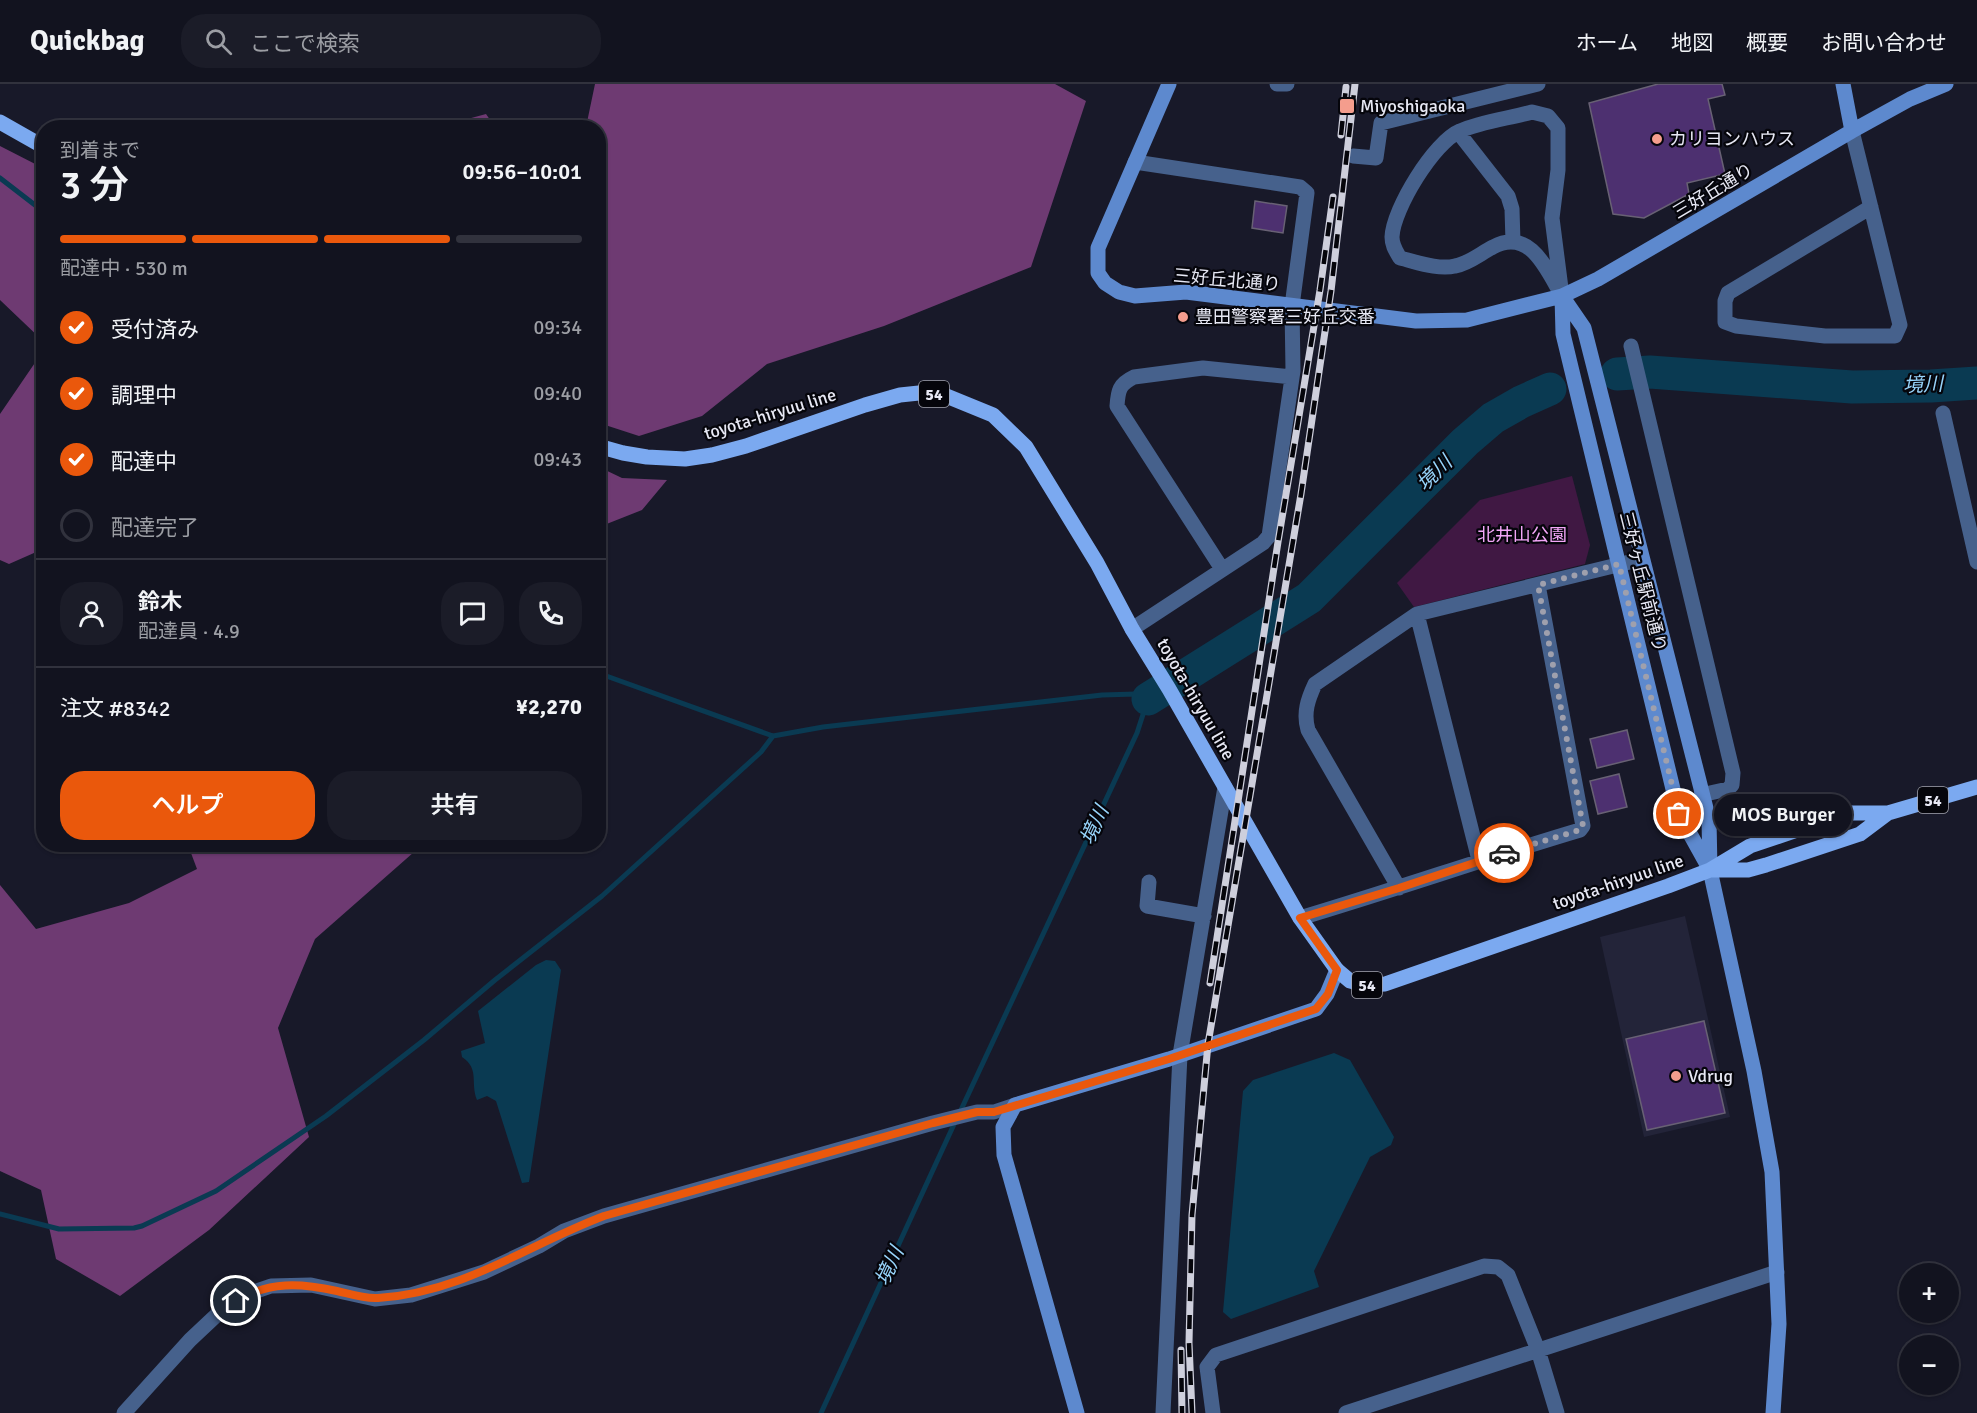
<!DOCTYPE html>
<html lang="ja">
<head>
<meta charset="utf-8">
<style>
  body { margin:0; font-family:Signika,"Noto Sans JP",sans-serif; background:#1b1c28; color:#f1f3f6; height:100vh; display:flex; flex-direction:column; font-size:22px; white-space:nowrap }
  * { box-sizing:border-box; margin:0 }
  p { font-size:20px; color:#9c9ea4 }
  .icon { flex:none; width:33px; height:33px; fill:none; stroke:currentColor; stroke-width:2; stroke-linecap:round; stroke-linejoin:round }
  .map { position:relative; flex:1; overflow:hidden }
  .side { position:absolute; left:36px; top:36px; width:570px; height:732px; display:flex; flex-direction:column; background:#12131f; border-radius:24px; box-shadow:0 2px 4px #0004,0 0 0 2px #31323d }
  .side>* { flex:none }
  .tools { position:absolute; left:1899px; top:1179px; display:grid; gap:12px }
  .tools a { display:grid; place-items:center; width:60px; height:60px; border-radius:50%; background:#12131f; box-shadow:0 2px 4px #0004,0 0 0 2px #31323d; font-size:30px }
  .pin { position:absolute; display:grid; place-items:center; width:51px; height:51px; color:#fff; margin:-26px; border:3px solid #fff; border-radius:50%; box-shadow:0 2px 6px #0007 }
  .courier { position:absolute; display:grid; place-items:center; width:60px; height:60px; margin:-30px; border:4px solid #ea580c; border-radius:50%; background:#fff; color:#222; box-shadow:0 2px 8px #0007 }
  .bubble { position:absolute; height:42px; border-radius:21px; background:#12131f; box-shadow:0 2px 4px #0004,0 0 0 2px #31323d; font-size:20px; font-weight:600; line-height:42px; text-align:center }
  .head em { font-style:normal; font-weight:600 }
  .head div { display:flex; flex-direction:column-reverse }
  .head { display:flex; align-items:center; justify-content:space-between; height:102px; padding:0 24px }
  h1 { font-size:39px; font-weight:600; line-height:45px }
  .bar { display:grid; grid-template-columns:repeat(4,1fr); gap:9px 6px; align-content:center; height:72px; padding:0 24px }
  .bar i { height:8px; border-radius:4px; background:#31323d }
  .bar .selected { background:#ea580c }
  .bar p { grid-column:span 4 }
  .line { display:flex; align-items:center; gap:15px; padding:0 24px; border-top:2px solid #31323d }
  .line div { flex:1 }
  .round { display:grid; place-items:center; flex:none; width:63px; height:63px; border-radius:24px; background:#1b1c28 }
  ol { padding:0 24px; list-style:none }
  li { display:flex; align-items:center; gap:18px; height:66px }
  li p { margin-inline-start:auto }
  li .icon { padding:6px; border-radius:50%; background:#ea580c; color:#fff; stroke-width:4 }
  li:last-child { color:#9c9ea4 }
  li i { width:33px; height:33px; border:3px solid #31323d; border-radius:50% }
  .button { display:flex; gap:12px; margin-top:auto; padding:12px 24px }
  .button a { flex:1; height:69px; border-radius:24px; background:#ea580c; color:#fff; font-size:24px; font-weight:600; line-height:69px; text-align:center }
  .button a+a { background:#1b1c28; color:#f1f3f6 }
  header { display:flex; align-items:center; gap:36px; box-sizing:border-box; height:84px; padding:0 30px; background:#12131f; border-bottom:2px solid #31323d }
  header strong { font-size:28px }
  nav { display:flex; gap:33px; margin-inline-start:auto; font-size:21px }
  .search { width:420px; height:54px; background:#1b1c28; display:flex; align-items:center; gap:15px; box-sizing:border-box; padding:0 21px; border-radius:24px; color:#9c9ea4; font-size:22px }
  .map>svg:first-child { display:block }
  .built { fill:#232439 }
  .green { fill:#401843 }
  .forest { fill:#6e3a72 }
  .water { fill:#0a3a52 }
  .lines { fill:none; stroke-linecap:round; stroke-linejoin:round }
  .stream { stroke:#0a3a52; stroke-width:5 }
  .river { stroke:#0a3a52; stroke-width:33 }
  .building { fill:#4d3070; stroke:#686174; stroke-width:1.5 }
  .street { stroke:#46618c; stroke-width:15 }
  .secondary { stroke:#5d89ce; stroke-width:15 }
  .primary { stroke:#7ba9f0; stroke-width:15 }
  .rail-casing { stroke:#cecfdc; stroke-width:7 }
  .rail { stroke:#05050b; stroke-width:4.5; stroke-dasharray:14; stroke-linecap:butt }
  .done { stroke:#9fa0ad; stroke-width:6; stroke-dasharray:0 10.8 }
  .route { stroke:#ea580c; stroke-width:8 }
  .poi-dot { fill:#f49d8d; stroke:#05050b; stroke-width:2 }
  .labels { text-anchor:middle; stroke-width:4.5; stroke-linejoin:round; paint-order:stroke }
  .shield { fill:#05050b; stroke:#a3a4ae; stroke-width:1.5 }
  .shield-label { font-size:16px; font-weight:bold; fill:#e7e8f4 }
  .poi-label { font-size:18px; fill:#e7e8f4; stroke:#05050b; text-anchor:start }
  .street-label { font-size:18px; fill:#e7e8f4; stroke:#05050b }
  .park-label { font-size:18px; fill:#f3a6f8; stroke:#05050b }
  .water-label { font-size:20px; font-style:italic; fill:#97d4fb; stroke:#05050b }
</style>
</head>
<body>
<header>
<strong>Quickbag</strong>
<div class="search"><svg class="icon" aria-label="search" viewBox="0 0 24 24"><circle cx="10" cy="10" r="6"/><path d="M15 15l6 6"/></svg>ここで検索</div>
<nav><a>ホーム</a><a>地図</a><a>概要</a><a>お問い合わせ</a></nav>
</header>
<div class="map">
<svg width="1977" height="1329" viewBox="0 0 1977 1329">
  <rect width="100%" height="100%" fill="#181929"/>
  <path class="built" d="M1685,832L1730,1033L1644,1053L1600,853Z"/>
  <path class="green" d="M1572,392L1590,461L1585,480L1414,523L1397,499L1480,416Z"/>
  <path class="forest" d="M595,0H1055L1086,17L1031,183L884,242L767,280L702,332L639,352L599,339L598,44L586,43Z
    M486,30L495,43H438Z
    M0,62L43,84V257L0,216Z
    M43,267V465L9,480L0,476V330Z
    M599,383L622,394L667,396L642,426L599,443Z
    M188,761H422L315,855L278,944L309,1053L209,1146L120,1212L56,1175L41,1106L0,1087V801L36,845L129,819L197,785Z"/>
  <path class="water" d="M546,876L555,877L561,886L529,1098L522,1099L496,1017L487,1012L477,1016C470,998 480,985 462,973L461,967L485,959L478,927L536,881Z
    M1334,969L1350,976L1394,1053L1391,1061L1370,1073L1314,1187L1319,1203L1231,1235L1223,1228L1243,1007L1253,996Z"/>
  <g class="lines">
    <path class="stream" d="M0,94L44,128
      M598,589L773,652L823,643L1102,611L1136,610L1148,615L1137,649L960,1028
      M0,1130L59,1145L134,1144L142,1142L216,1107L326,1032L424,956L495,896L602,812L761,668L773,652
      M821,1329L956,1036"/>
    <path class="river" d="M1617,290L1650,288L1852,303L1931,302L1977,299
      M1148,615L1309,514L1465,358L1493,334L1521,318L1550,305"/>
  </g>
  <path class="building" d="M1658,0H1722L1725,11L1708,15L1725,90L1687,99L1689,110L1644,134L1613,130L1589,19Z
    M1255,117L1287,122L1283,149L1252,144Z
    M1627,646L1634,675L1597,684L1590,655Z
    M1619,690L1627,723L1598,730L1590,697Z
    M1704,937L1725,1029L1647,1046L1626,955Z"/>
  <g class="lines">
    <path class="street" d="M1277,0H1287
      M1532,28L1548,32L1558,44V86L1552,134L1562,212C1547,186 1530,143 1493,163C1481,169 1468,180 1455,182C1438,186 1417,178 1400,174C1396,167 1392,162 1392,153C1393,125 1434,58 1460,47C1480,38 1511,34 1532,28Z
      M1852,47L1900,241L1895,252H1825L1736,242L1725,238V217L1728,209L1871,123
      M1458,48L1508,112L1512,125L1513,158
      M1353,72L1376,74L1381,39L1538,0
      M1631,262L1733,689L1732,701L1728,705L1701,711
      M1943,329L1977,478
      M1222,485L1117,322C1118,307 1119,300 1134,293L1203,284L1292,293
      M1417,530L1479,776
      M1132,545L1263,459L1269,452L1293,287L1292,222L1307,109L1300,103L1135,78
      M1149,798L1147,822L1204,832
      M1399,804L1308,646C1303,629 1308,615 1315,600L1417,530L1642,475
      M1300,834C1394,806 1486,774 1580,746L1583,742L1538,501
      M124,1329L190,1256L223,1225L248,1210L271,1202L311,1201L375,1215L411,1211L484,1188L539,1162L564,1147L604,1132L933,1039L977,1028H994L1015,1021
      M1163,1329L1180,971L1225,703
      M1213,1329L1207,1283L1216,1271L1484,1182L1498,1183L1508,1191L1538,1266L1557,1329
      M1346,1329L1777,1188"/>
    <path class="secondary" d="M1169,0L1098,164V189L1105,199L1119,208L1135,212L1186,208L1416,237L1467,236L1562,212L1598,195L1852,47L1910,15L1946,0
      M1843,0L1852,47
      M1562,212L1584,244L1709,736L1710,786L1754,987L1772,1088L1779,1240L1773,1329
      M1562,212L1563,250L1679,730L1709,784
      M1077,1329L1004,1071L1003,1043L1015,1021L1169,975L1316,925L1327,910L1337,886"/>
    <path class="primary" d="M0,38L44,63
      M598,362L623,369L647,373L685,375L712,371L746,362L865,321L900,311L919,309L944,311L993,331L1026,363L1097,479L1132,545L1169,605L1300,834L1337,886L1350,897L1366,901L1385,900L1668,802L1710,786L1750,762L1847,729H1888L1977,703
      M1712,786H1748L1766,781L1860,750L1888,729"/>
    <defs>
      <path id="rail" d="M1341,51L1346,3
        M1210,899L1278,458L1320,206L1333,113
        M1181,1266L1182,1329
        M1192,1329L1189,1259L1192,1131L1208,960L1301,410L1331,207L1355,0"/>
    </defs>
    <use href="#rail" class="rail-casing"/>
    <use href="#rail" class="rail"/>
  </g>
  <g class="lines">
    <path class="done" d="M1504,769L1580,746L1583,742L1538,501L1619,480L1679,730"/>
    <path class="route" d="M236,1217C270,1197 300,1199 337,1207C350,1210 364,1215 378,1214C463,1209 527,1161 604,1132L933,1039L977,1028H994L1169,975L1316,925L1328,910L1337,886L1300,834L1399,804L1504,769"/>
  </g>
  <g class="poi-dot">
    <rect x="1339" y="14" width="16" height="16" rx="3"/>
    <circle cx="1657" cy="55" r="6"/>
    <circle cx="1183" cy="233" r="6"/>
    <circle cx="1676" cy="992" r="6"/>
  </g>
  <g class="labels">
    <g class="shield">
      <rect x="919" y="297" width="30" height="26" rx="4.5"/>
      <rect x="1918" y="703" width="30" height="26" rx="4.5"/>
      <rect x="1352" y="888" width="30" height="26" rx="4.5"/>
    </g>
    <g class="shield-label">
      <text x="934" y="316">54</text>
      <text x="1933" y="722">54</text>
      <text x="1367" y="907">54</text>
    </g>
    <g class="poi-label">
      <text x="1360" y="28">Miyoshigaoka</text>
      <text x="1669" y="61">カリヨンハウス</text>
      <text x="1195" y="239">豊田警察署三好丘交番</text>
      <text x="1688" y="998">Vdrug</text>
    </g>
    <g class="street-label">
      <text transform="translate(1713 107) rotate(-31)" y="6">三好丘通り</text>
      <text transform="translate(1227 196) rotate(5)" y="6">三好丘北通り</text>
      <text transform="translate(770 330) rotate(-17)" y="6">toyota-hiryuu line</text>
      <text transform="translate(1643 498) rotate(76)" y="6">三好ヶ丘駅前通り</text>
      <text transform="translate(1196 615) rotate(60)" y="6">toyota-hiryuu line</text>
      <text transform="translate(1618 798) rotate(-19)" y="6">toyota-hiryuu line</text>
    </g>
    <g class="park-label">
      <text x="1522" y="457">北井山公園</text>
    </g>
    <g class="water-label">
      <text transform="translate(1923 300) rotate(-2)" y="7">境川</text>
      <text transform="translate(1434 389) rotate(-45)" y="7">境川</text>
      <text transform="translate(1094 741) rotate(-65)" y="7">境川</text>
      <text transform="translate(889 1182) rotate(-65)" y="7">境川</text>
    </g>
  </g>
</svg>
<div class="tools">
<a>+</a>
<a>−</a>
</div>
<div class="pin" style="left:1679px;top:730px;background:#ea580c"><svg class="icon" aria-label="bag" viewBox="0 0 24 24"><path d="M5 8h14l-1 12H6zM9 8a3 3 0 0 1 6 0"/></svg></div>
<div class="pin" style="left:236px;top:1217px;background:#1f2937"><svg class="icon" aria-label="home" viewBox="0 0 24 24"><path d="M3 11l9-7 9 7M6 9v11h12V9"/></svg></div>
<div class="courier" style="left:1504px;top:769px"><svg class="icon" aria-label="car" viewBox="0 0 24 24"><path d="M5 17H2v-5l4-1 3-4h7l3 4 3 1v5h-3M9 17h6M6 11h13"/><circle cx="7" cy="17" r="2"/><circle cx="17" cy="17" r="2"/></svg></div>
<div class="bubble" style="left:1714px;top:710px;width:138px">MOS Burger</div>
<section class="side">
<div class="head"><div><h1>3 分</h1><p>到着まで</p></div><em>09:56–10:01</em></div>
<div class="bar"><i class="selected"></i><i class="selected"></i><i class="selected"></i><i></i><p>配達中 · 530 m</p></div>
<ol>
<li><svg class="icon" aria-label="check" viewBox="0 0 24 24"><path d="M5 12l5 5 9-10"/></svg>受付済み<p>09:34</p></li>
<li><svg class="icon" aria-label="check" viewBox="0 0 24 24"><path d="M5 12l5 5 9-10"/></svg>調理中<p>09:40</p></li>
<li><svg class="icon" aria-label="check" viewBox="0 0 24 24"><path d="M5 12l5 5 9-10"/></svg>配達中<p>09:43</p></li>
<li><i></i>配達完了</li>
</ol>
<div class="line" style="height:108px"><a class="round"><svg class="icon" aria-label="person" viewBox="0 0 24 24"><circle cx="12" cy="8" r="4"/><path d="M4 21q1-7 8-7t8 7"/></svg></a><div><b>鈴木</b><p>配達員 · 4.9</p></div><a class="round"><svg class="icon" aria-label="chat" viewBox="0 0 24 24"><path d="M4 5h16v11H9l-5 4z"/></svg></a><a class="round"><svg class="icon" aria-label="phone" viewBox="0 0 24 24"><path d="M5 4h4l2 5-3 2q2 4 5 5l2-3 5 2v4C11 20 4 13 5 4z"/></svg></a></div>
<div class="line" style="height:78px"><div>注文 #8342</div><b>¥2,270</b></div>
<div class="button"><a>ヘルプ</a><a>共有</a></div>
</section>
</div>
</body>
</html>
